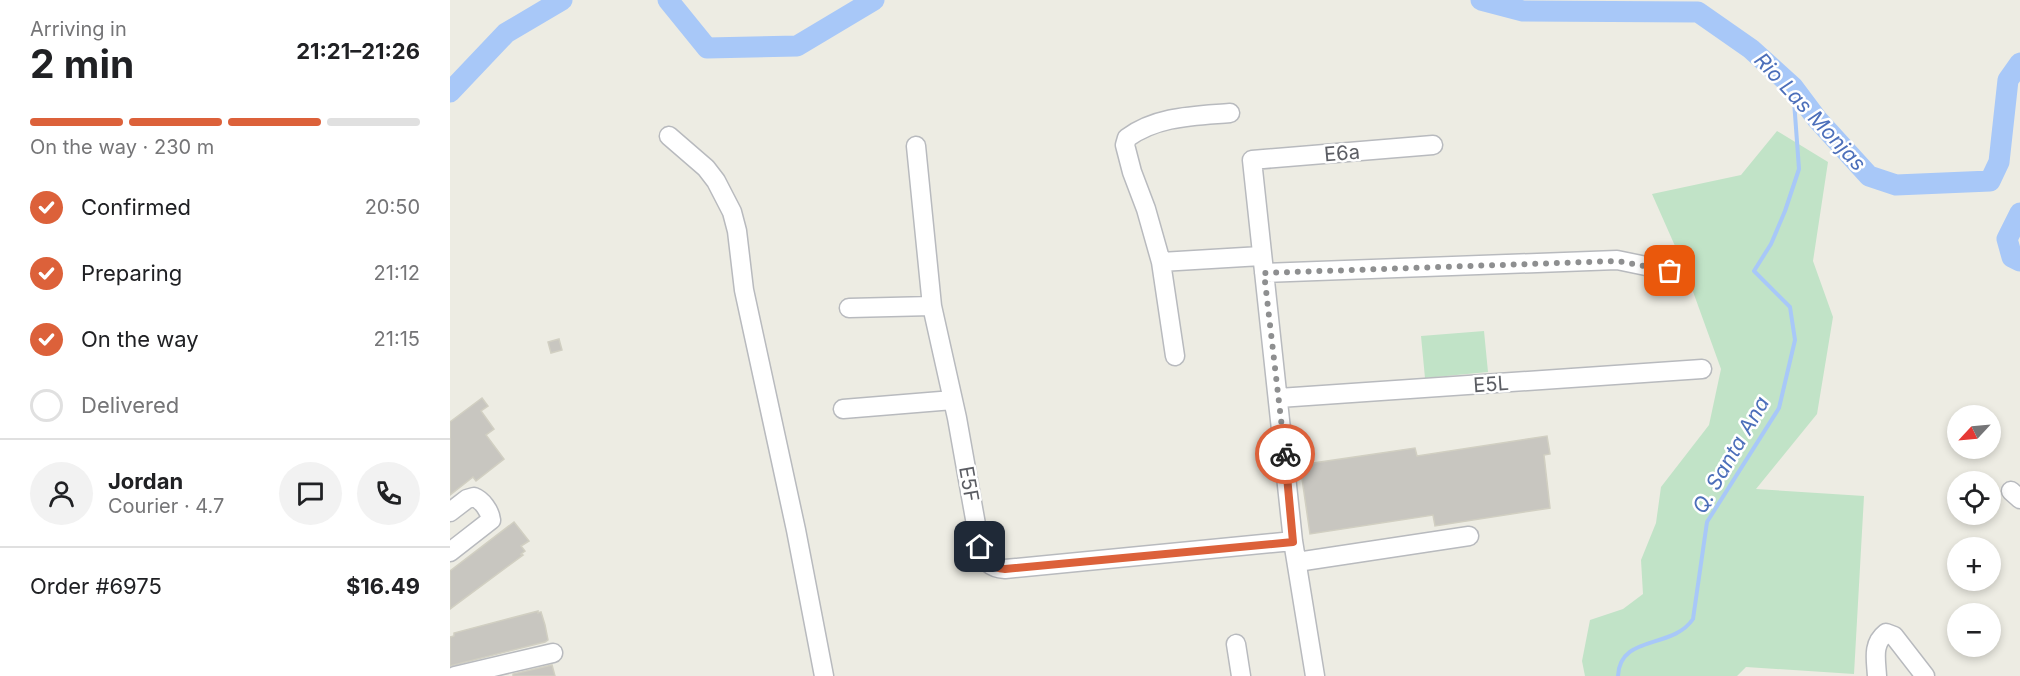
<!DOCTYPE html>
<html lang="en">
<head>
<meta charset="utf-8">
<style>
  body { margin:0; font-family:Inter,sans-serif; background:#f2f2f2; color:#202124; height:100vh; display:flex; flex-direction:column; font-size:22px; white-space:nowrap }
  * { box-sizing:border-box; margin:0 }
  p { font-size:20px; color:#757577 }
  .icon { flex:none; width:33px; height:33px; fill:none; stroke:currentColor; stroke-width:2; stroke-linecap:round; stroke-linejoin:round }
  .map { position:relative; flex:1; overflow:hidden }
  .side { display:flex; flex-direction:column; background:#fff; width:450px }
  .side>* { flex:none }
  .needle { width:39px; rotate:244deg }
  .buttons { position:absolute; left:1497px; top:405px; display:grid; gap:12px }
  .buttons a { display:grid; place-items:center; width:54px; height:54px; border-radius:50%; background:#fff; box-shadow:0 3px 9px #0003; font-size:30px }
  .pin { position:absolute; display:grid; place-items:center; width:51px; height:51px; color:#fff; margin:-26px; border-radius:12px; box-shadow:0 3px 9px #0006 }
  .courier { position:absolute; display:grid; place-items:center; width:60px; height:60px; margin:-30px; border:4px solid #dc613a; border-radius:50%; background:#fff; color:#222; box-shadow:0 2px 8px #0007 }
  .headline em { font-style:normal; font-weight:700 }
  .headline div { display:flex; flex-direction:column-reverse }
  .headline { display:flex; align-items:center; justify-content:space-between; height:102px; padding:0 30px }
  h1 { font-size:39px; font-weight:700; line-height:45px }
  .bar { display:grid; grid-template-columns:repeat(4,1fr); gap:9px 6px; align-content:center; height:72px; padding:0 30px }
  .bar i { height:8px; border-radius:4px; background:#e0e0e0 }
  .bar .selected { background:#dc613a }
  .bar p { grid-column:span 4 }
  .line { display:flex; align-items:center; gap:15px; padding:0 30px; border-top:2px solid #e0e0e0 }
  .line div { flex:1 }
  .round { display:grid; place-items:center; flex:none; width:63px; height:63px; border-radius:32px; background:#f2f2f2 }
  ol { padding:0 30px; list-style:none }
  li { display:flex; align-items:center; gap:18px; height:66px }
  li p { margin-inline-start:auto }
  li .icon { padding:6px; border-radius:50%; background:#dc613a; color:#fff; stroke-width:4 }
  li:last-child { color:#757577 }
  li i { width:33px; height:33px; border:3px solid #e0e0e0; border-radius:50% }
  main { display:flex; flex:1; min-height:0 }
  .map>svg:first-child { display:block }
  .green { fill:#c1e3c7 }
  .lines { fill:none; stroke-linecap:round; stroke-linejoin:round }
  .stream { stroke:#a8c8f8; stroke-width:4 }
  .river { stroke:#a8c8f8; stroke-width:21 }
  .building { fill:#c8c6c0; stroke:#d1cfc2; stroke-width:1.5 }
  .minor-casing { stroke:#b8babe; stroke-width:21 }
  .minor { stroke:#fff; stroke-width:18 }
  .done { stroke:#8e8f90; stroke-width:6; stroke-dasharray:0 10.8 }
  .route { stroke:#dc613a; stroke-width:8 }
  .labels { text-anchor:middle; stroke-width:5; stroke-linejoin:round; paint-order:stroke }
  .street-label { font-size:20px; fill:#5b5d63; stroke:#fff }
  .water-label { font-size:21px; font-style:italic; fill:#4c6fba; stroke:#fff }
</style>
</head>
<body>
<main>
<section class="side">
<div class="headline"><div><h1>2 min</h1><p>Arriving in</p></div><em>21:21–21:26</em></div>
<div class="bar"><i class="selected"></i><i class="selected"></i><i class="selected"></i><i></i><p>On the way · 230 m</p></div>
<ol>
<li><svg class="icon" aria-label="check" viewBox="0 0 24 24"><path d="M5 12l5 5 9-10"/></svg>Confirmed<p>20:50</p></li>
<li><svg class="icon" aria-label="check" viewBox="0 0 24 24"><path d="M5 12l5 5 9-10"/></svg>Preparing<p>21:12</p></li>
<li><svg class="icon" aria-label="check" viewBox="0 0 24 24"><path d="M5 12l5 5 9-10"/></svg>On the way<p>21:15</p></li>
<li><i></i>Delivered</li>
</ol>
<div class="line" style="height:108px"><a class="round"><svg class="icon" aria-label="person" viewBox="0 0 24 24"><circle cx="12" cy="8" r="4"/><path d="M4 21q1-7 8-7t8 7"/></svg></a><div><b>Jordan</b><p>Courier · 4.7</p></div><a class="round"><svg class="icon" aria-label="chat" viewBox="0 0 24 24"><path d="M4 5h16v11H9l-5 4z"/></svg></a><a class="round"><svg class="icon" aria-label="phone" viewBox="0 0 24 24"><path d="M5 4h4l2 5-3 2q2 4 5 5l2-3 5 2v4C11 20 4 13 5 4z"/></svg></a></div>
<div class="line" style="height:78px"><div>Order #6975</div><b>$16.49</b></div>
</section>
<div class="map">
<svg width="1570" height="676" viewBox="0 0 1570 676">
  <rect width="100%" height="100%" fill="#edece3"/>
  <path class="green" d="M1327,131L1378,162L1363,261L1383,317L1367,414L1306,489L1414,496L1404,674L1296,667L1287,676H1135L1132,661L1140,620L1173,609L1193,594L1191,560L1206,523L1211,487L1259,425L1271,369L1233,264L1202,194L1291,175Z
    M1034,331L1038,372L975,378L971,336Z"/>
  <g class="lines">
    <path class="stream" d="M1168,676C1170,634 1222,650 1243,619L1257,522L1329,408L1345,340L1340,307L1304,271L1321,244L1335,211L1349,169L1343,87"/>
    <path class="river" d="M218,0L257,48L347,46L424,0
      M1031,0L1073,11L1248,12L1301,49L1343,87L1367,119L1419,176L1446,185L1540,181L1549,162L1558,80L1570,63
      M0,92L56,33L112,0
      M1570,213L1557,239L1562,257L1570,261"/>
  </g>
  <path class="building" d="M109,339L112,350L101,353L98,342Z
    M32,398L38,406L31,411L44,429L36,435L54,459L26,481L23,477L0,495V422Z
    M1097,436L1100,454L1094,455L1100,508L985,526L983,515L860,534L850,465L965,448L967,456Z
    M64,522L79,541L71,546L75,551L71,554L73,555L0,609V571Z
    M88,611V613L91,612L95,625L98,640L95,642L0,666V637L4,636V633Z
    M102,665L105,676H63V674Z"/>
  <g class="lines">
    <defs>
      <path id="minor" d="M219,136L256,168L266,181L282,212L287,231L294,290L346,530L374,676
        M466,146L482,306L507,418L530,547C533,561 541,568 555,569L843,541
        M711,262L811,256
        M814,273L1167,260L1220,271
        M399,308L482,306
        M725,356L711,262L696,209L682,172L675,145L677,138C707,116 744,116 780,113
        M829,398L1252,369
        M393,409L503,400
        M1561,491L1570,499
        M0,512L17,499L24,497C32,500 40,511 41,520L0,552
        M847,562L1019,536
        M786,644L791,676
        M5,676L103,653
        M865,676L843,541L802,160L983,145
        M1427,676C1426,659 1422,644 1436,633L1444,636L1475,676"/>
    </defs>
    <use href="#minor" class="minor-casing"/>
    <use href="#minor" class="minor"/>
  </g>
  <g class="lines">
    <path class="done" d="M835,454L814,273L1167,261L1220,271"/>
    <path class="route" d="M530,547C533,561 541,568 555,569L843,542L835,454"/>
  </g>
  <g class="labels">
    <g class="street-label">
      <text transform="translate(892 153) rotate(-5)" y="7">E6a</text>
      <text transform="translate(1041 384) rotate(-4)" y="7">E5L</text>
      <text transform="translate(519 484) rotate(80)" y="7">E5F</text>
    </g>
    <g class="water-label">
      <text transform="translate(1360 112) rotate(47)" y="7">Rio Las Monjas</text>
      <text transform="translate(1281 455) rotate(-60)" y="7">Q. Santa Ana</text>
    </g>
  </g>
</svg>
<div class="buttons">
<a><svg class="needle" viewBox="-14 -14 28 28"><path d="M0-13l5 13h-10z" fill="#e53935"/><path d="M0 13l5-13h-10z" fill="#757577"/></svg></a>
<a><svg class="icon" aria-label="locate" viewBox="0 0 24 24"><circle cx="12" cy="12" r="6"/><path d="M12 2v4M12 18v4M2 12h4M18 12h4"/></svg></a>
<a>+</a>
<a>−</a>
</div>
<div class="pin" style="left:1220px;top:271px;background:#ea580c"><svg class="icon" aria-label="bag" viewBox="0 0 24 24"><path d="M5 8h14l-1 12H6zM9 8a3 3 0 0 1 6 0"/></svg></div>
<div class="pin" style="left:530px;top:547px;background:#1f2937"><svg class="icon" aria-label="home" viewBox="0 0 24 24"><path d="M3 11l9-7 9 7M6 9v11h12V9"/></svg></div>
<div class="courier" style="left:835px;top:454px"><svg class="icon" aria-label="bike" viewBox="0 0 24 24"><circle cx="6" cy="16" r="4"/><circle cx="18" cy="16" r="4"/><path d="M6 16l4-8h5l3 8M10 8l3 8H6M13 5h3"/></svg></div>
</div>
</main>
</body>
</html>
